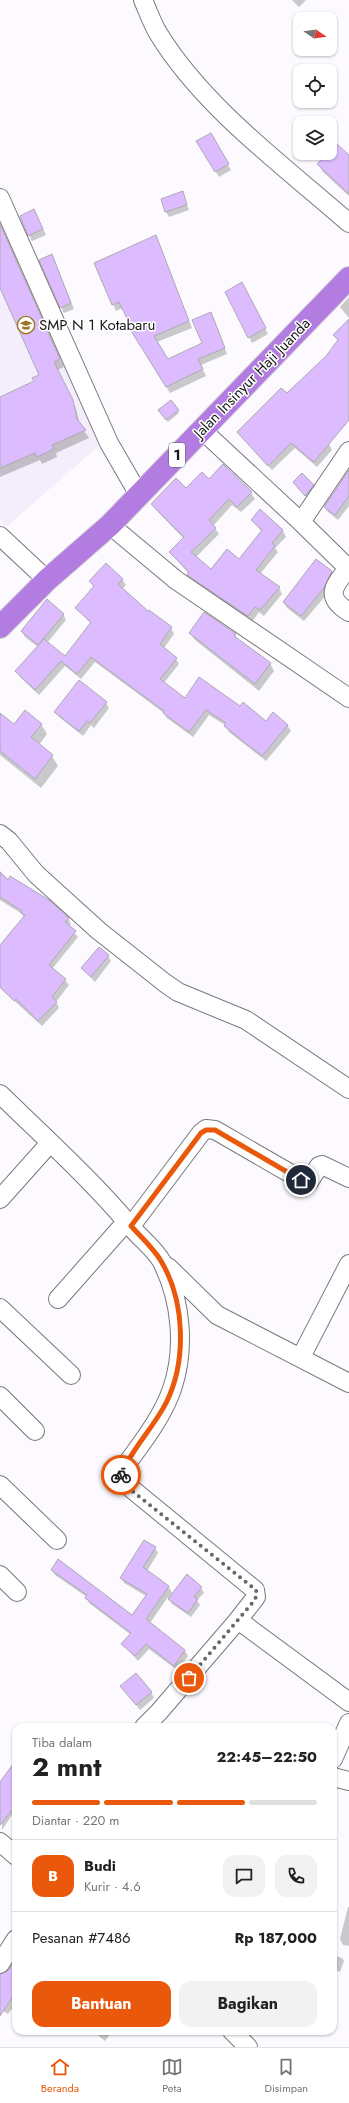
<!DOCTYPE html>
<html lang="id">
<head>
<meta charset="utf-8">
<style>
  body { margin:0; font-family:Jost,sans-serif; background:#f2f2f2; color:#222; height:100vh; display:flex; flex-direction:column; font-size:15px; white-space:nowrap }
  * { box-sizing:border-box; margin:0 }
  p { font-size:13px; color:#767676 }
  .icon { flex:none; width:22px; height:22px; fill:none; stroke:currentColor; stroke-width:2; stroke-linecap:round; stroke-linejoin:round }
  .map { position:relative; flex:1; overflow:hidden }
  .sheet { position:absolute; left:12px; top:1723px; width:325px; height:312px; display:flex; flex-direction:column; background:#fff; border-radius:12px; box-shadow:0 1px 3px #0004 }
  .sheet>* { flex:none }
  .needle { width:26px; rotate:103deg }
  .tools { position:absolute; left:293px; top:12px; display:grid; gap:8px }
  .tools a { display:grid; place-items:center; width:44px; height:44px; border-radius:8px; background:#fff; box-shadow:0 1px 3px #0004; font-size:20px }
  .pin { position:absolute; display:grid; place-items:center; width:34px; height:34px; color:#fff; margin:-17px; border:2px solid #fff; border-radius:50%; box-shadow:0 1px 4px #0007 }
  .courier { position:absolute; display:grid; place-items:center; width:40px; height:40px; margin:-20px; border:3px solid #ea580c; border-radius:50%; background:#fff; color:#222; box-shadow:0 1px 5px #0007 }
  .overview em { font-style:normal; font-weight:700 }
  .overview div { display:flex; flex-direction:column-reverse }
  .overview { display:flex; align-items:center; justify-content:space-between; height:68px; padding:0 20px }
  h1 { font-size:26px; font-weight:700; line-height:30px }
  .bar { display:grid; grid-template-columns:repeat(4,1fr); gap:6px 4px; align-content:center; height:48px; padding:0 20px }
  .bar i { height:5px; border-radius:3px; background:#e0e0e0 }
  .bar .selected { background:#ea580c }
  .bar p { grid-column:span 4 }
  .line { display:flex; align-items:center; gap:10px; padding:0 20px; border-top:1px solid #e0e0e0 }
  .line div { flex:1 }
  .round { display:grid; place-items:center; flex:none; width:42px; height:42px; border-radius:12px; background:#f2f2f2 }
  .button { display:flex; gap:8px; margin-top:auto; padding:8px 20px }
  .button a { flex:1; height:46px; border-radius:12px; background:#ea580c; color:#fff; font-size:16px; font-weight:700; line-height:46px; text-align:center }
  .button a+a { background:#f2f2f2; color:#222 }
  .tab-bar { display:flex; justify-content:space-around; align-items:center; height:56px; border-top:1px solid #e0e0e0; background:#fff; font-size:11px; color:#767676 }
  .tab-bar a { display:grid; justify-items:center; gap:2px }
  .tab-bar .selected { color:#ea580c }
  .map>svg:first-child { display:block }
  .built { fill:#f4edfb }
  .shadow { fill:#0003 }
  .building { fill:#dbf; stroke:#adaab1 }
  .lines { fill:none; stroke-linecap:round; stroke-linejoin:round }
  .minor-casing { stroke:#7b777e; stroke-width:20 }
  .highway-casing { stroke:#d6d5d6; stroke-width:24 }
  .minor { stroke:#fff; stroke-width:18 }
  .highway { stroke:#b27ce1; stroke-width:22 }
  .done { stroke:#68676a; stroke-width:4; stroke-dasharray:0 7.2 }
  .route { stroke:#ea580c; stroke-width:5 }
  .labels { text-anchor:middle; stroke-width:3; stroke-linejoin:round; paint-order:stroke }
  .shield { fill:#fff; stroke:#5e5d5f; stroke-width:1 }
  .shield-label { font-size:14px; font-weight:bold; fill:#19181b }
  .poi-label { font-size:15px; fill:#19181b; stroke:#fff; text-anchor:start }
  .street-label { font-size:15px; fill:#19181b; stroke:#fff }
</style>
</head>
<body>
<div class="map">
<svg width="349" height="2047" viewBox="0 0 349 2047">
  <rect width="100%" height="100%" fill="#fcfafe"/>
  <path class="built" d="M0,209L104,441L5,528L0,517Z"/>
  <path class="shadow" d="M292,0H306L299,7Z
    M210,134L231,170L219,177L198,142Z
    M330,151L349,157V196L323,172L318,164Z
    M182,192L189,210L169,217L166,212Z
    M37,216L46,235L32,241L21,217Z
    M0,225L64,367L57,370L76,409L80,425L89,438L56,453L57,457L42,464L40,460L0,477V398L35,381L40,376L0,285Z
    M156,237L192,328L157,342L167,361L203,344L214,320L227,354L201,365L206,376L170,393L129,326L131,325L123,308L116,311L113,304Z
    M52,255L74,309L64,313L61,307Z
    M245,289L268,334L252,343L226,292Z
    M349,297V318L340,307Z
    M349,333V388L329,444L332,450L317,467L295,448L272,470L238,433L287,394L327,356L338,341L334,335Z
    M178,411L179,413L168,422L161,413Z
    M223,466L251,493L255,499L241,512L232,505L213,526L219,534L196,557L211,570L239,561L262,532L252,520L260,510L283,531L286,537L275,548L278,552L260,574L279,588L282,594L264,616L259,612L252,622L192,581L189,574L170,552L184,539L156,510L152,504L209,481Z
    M349,472V506L338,520L328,512L325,507Z
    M294,482L313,485L314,488L307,498Z
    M316,560L331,572L335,578L327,594L304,621L287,608L284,603Z
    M122,579L126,585L122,589L148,613L171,628L174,634L164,648L176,659L179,664L164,683L185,700L240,707L266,723L287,725L291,731L266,761L229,732L225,725L209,715L193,737L167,718L164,713L95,662L81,679L65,666L39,695L20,677L16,671L38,647L25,637L22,632L63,614L66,620L47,643L65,657L91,624L77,608L94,588L90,581Z
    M190,633L235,634L238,640L270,663L274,671L259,691L195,640Z
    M106,703L109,708L94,728L91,725L83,736L59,717L56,712Z
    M0,714L14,725L41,724L47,734L39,745L52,756L58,766L41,788L0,755Z
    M0,871L9,880L68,918L71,924L69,927L78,937L52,969L65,980L69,985L56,1002L59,1008L42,1026L0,988V947L24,917L22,914L0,900Z
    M108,956L111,961L95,982L82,968Z
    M155,1548L158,1553L147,1571L169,1587L172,1593L169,1597L201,1588L204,1593L197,1600L200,1605L191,1617L172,1604L168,1597L150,1623L185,1651L188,1656L177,1670L149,1649L138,1661L123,1644L131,1635L89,1603L87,1597L55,1575L52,1570L132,1616L146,1596L124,1583L121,1578Z
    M122,1686L151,1692L154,1698L140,1710Z
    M164,1723L169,1727H160Z
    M16,1762V1809L2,1830L0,1784Z
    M348,1907H349V1946L343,1945L340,1939Z
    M333,1955L342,1958L344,1961L340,1972L333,1969Z
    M16,1960V2003L8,2014L0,2009V1975L6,1974Z
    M93,2031H111L112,2032L105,2041Z"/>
  <path class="building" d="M211,133L229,164L215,172L196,141Z
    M336,143L349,155V194L317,164L327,153H330V150Z
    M183,191L187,205L165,212L161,199Z
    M34,209L43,229L28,236L20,216Z
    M0,224L60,359L54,362L73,400L77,419L86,430L52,445L54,449L37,457L35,453L0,468V397L34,381L32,378L39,375L0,288Z
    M156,235L189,321L154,336L168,359L202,343L192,320L211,312L225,348L198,359L203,369L166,387L128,326L130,325L119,302L112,305L94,263Z
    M52,254L71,303L60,308L39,260Z
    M242,282L266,328L248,338L225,292Z
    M349,319V420L314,462L291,443L268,466L237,432L281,388L287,393L326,356L338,340L333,335Z
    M171,400L179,410L166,420L158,410Z
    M223,464L252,492L237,507L229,499L209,520L216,528L191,552L211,569L227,549L239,559L262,530L251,520L260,509L283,530L272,543L275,546L256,570L280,587L260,610L255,607L248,616L187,575L189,572L169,552L184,537L151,504L176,478L186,488L202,472L209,479Z
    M349,470V496L335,515L324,507Z
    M302,473L314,485L305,496L293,482Z
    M316,559L332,571L324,588L301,616L283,602Z
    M106,563L123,579L118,584L148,611L149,610L172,627L160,644L177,658L160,679L185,698L199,677L240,706L243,702L266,721L273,712L288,725L262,756L224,726L226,723L206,710L189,732L163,713L164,711L91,657L77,674L61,661L35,690L15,671L44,639L65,656L91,622L75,608L94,586L89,581Z
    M47,599L64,614L38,645L21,631Z
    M204,612L236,634L234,636L271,663L255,684L189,633Z
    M79,680L107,702L90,723L87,721L79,731L54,712Z
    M25,710L42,724L31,737L53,755L35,779L0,751V713L14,724Z
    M0,872L8,880L10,876L49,900L69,918L65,922L76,931L49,965L66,979L52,997L57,1002L38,1021L16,999L14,1001L0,987V945L25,915L21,913L22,911L0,897Z
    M99,947L109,955L91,977L81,968Z
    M144,1540L156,1547L143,1567L169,1586L146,1619L185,1650L174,1666L146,1644L135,1656L121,1644L131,1633L85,1598L87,1595L51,1570L58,1559L132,1615L147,1594L120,1578Z
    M187,1574L202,1587L194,1597L198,1599L188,1613L168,1599Z
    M136,1673L152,1692L136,1705L120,1686Z
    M16,1760V1805L0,1825V1782Z
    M16,1958V1992L0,2016V1974L9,1970Z"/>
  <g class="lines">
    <defs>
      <path id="minor" d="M143,0C148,11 152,23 158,33C203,107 284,166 349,223
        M0,198L109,443L139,495
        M202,430L301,522L348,568
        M301,522L349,451
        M110,525L176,580L349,698
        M0,536L47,580
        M349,567C335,585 323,596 349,612
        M0,834L9,841L36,874L99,931L165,983L178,992L246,1020L349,1089
        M0,1094C44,1137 92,1180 132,1228C141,1239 155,1249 162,1262C181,1300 186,1348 172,1389C162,1418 141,1444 123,1469L121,1476L122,1481L255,1590L256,1597L238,1620
        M0,1199L50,1143
        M131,1226L201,1133L206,1129L215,1130L305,1182H309L319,1166L322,1165L349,1178
        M168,1267L217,1315L349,1383
        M58,1299L127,1221
        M0,1308L71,1375
        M301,1357L349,1264
        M0,1396L35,1431
        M0,1485L57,1540
        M0,1575L17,1592
        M144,1727L159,1712L238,1620L349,1702
        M333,1759L349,1723
        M333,1777L349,1781
        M0,1842L16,1856
        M0,1964L16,1939
        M232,2031L248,2047"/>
      <path id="highway" d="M0,627L47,580L110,525L349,278"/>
    </defs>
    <use href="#minor" class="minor-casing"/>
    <use href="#highway" class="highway-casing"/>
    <use href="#minor" class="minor"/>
    <use href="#highway" class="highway"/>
  </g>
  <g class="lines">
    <path class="done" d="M121,1475L122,1481L131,1490L256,1590L257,1595L254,1601L189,1678"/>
    <path class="route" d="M121,1475C130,1451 154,1427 166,1403C187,1361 185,1301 161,1261C154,1249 141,1237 131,1226L201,1133L206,1130H215L301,1180"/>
  </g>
  <defs>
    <symbol id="school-ring" viewBox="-11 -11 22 22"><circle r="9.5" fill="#fff" stroke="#987620" stroke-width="1.5"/><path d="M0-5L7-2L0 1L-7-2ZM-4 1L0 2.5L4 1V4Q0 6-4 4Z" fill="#987620"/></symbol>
  </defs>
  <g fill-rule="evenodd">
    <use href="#school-ring" x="16" y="315" width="20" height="20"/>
  </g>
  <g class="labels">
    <rect class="shield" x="169" y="443" width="16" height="24" rx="3"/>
    <g class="shield-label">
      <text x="177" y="460">1</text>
    </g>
    <g class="poi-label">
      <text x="39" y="330">SMP N 1 Kotabaru</text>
    </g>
    <g class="street-label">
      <text transform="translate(252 378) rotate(-46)" y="5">Jalan Insinyur Haji Juanda</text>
    </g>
  </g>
</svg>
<div class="tools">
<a><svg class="needle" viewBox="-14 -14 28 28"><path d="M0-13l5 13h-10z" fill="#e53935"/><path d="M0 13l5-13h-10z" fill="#767676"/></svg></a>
<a><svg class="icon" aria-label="locate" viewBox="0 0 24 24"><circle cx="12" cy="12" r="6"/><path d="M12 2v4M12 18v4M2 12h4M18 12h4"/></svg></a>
<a><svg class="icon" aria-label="layers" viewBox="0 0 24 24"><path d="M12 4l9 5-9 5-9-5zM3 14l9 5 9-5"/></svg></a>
</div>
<div class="pin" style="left:189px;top:1678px;background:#ea580c"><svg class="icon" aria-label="bag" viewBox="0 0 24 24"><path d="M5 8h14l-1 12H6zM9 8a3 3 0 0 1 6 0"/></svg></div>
<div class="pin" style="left:301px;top:1180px;background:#1f2937"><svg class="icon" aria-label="home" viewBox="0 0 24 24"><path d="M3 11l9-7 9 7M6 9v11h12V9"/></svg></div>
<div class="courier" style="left:121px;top:1475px"><svg class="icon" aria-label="bike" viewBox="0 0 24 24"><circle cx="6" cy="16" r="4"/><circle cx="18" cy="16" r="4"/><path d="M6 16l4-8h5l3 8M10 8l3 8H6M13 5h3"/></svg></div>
<section class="sheet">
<div class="overview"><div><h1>2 mnt</h1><p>Tiba dalam</p></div><em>22:45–22:50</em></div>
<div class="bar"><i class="selected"></i><i class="selected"></i><i class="selected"></i><i></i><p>Diantar · 220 m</p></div>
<div class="line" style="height:72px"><b class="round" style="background:#ea580c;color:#fff">B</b><div><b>Budi</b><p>Kurir · 4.6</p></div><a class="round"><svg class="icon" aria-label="chat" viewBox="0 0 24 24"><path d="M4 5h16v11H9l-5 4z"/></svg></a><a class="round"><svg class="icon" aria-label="phone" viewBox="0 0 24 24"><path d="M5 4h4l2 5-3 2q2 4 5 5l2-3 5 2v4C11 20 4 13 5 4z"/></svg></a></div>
<div class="line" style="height:52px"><div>Pesanan #7486</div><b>Rp 187,000</b></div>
<div class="button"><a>Bantuan</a><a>Bagikan</a></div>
</section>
</div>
<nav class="tab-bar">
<a class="selected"><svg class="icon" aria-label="home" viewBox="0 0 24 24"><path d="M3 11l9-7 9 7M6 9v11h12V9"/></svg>Beranda</a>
<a><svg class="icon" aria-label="map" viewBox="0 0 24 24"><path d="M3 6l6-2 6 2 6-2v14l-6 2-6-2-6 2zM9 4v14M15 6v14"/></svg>Peta</a>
<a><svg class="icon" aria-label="saved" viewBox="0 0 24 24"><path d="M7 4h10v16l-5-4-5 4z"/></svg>Disimpan</a>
</nav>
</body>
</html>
